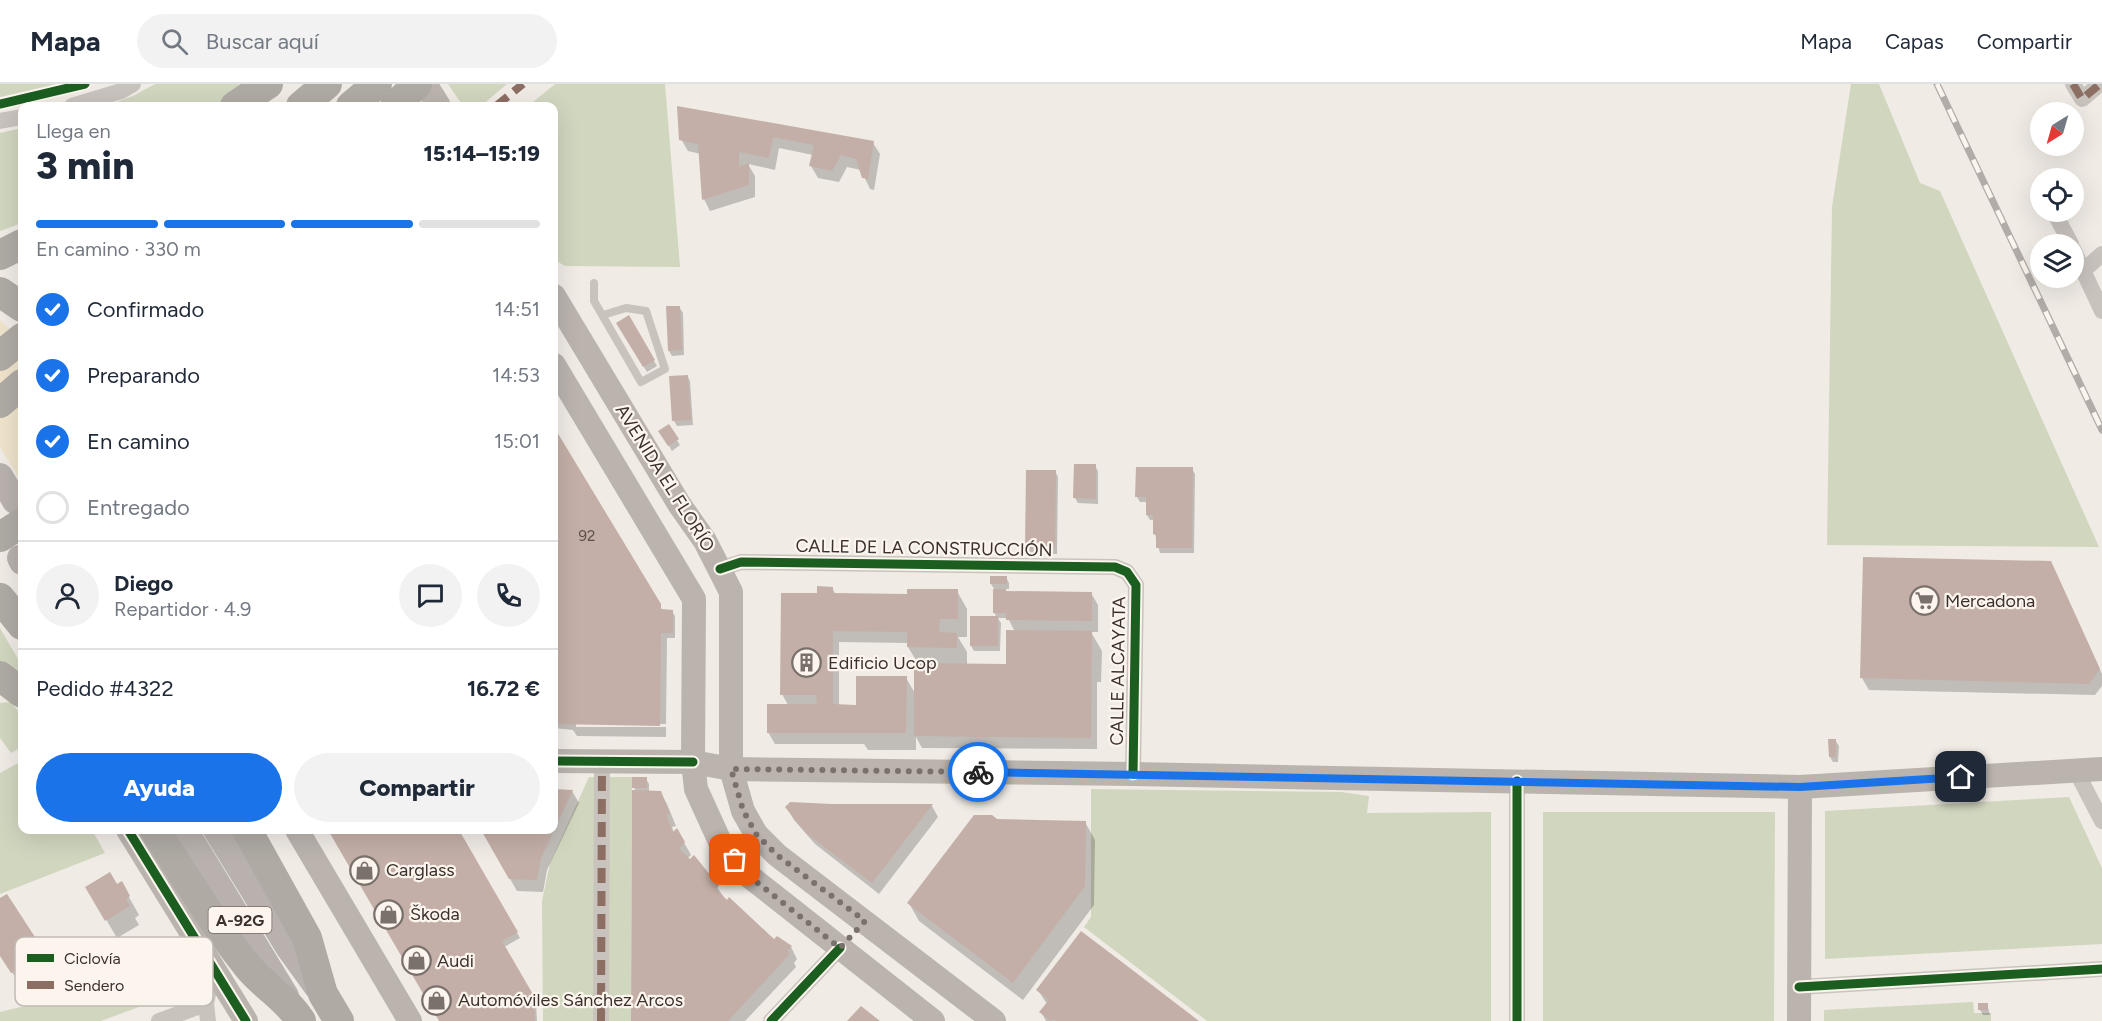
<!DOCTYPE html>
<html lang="es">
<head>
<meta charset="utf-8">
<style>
  body { margin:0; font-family:Figtree,sans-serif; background:#f2f2f3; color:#1f2937; height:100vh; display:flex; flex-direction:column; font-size:22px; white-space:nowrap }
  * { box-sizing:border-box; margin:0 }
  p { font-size:20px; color:#747a83 }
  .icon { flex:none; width:33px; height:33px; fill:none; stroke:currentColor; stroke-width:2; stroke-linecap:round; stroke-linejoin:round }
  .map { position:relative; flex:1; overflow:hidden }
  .side { position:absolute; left:18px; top:18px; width:540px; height:732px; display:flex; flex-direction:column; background:#fff; border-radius:12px; box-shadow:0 6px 24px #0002 }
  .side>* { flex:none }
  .needle { width:39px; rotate:217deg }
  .buttons { position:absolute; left:2030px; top:18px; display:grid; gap:12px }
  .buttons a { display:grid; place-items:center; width:54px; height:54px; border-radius:50%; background:#fff; box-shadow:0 6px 24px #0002; font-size:30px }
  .pin { position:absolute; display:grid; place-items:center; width:51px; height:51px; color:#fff; margin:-26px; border-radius:12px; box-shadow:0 3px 9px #0006 }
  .courier { position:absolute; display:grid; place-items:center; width:60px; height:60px; margin:-30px; border:4px solid #1a73e8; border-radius:50%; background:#fff; color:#222; box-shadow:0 2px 8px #0007 }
  .head em { font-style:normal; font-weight:800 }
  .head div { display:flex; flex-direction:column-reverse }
  .head { display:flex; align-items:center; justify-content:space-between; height:102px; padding:0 18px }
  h1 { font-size:39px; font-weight:800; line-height:45px }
  .bar { display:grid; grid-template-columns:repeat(4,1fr); gap:9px 6px; align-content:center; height:72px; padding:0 18px }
  .bar i { height:8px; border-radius:4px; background:#e0e1e3 }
  .bar .active { background:#1a73e8 }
  .bar p { grid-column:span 4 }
  .line { display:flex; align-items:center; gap:15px; padding:0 18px; border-top:2px solid #e0e1e3 }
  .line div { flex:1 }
  .round { display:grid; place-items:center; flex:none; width:63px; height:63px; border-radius:32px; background:#f2f2f3 }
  ol { padding:0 18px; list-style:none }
  li { display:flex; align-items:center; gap:18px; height:66px }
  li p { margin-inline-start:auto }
  li .icon { padding:6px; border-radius:50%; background:#1a73e8; color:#fff; stroke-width:4 }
  li:last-child { color:#747a83 }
  li i { width:33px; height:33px; border:3px solid #e0e1e3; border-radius:50% }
  .button { display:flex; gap:12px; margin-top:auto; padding:12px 18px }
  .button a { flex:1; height:69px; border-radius:36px; background:#1a73e8; color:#fff; font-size:24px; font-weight:800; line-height:69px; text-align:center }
  .button a+a { background:#f2f2f3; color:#1f2937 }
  header { display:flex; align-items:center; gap:36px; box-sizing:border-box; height:84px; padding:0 30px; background:#fff; border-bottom:2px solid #e0e1e3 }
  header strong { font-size:28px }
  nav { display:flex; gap:33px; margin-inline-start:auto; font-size:21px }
  .search { width:420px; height:54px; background:#f2f2f3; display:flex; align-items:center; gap:15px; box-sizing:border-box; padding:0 21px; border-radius:33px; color:#747a83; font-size:22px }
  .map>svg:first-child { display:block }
  .green { fill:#d1d6bf }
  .sand { fill:#efe3cc }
  .shadow { fill:#0003; fill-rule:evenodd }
  .building { fill:#c3afa7 }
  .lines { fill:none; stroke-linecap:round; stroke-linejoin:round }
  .lane { stroke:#c9c3be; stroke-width:8 }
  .street { stroke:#c9c3be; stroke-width:16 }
  .secondary { stroke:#bab3ae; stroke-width:24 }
  .primary { stroke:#b8b1ad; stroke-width:26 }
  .highway { stroke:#afaaa4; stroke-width:30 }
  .rail-casing { stroke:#b1aca8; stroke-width:7 }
  .rail { stroke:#fbf5ee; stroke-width:4.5; stroke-dasharray:14; stroke-linecap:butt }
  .quiet { stroke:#8d6e63; stroke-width:8; stroke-dasharray:15 8; stroke-linecap:butt }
  .cycleway-casing { stroke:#fbf5ee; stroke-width:13 }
  .cycleway { stroke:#1b5e20; stroke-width:9 }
  .done { stroke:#7a716c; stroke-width:6; stroke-dasharray:0 10.8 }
  .route { stroke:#1a73e8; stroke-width:8 }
  .labels { text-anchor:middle; stroke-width:4.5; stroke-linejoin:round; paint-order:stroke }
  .number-label { font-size:15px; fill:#5d504a }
  .shield { fill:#fbf5ee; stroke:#756b66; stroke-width:1.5 }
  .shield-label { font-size:16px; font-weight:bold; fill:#3b302b }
  .street-label { font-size:18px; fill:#3b302b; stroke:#fbf5ee }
  .poi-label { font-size:18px; fill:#3b302b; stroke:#fbf5ee; text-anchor:start }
  .key { fill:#fbf5ee; stroke:#c1bab4; stroke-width:1.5 }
  .key-label { font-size:16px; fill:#3b302b }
</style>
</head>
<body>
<header>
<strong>Mapa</strong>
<div class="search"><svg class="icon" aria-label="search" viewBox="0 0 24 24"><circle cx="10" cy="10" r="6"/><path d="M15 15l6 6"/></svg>Buscar aquí</div>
<nav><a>Mapa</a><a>Capas</a><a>Compartir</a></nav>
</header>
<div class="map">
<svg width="2102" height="937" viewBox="0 0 2102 937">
  <rect width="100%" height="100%" fill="#f0ebe5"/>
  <path class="green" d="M0,0H73L0,16Z
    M155,0H249L215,22H106L133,12Z
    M448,0H507L481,22H463Z
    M555,0H665L680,183L565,182L555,176L554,22H528Z
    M1851,0H1879L1920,99L1940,107L2099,463L1827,461L1832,123Z
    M22,44V139L0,147V49Z
    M0,544L22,582V594L0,577Z
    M10,618L22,631V663L11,669L0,654V619Z
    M22,677V746H92L105,769L0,810V689Z
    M589,693H632L631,937H543L542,817L550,779Z
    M1091,705L1341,708L1369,712L1367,729L1491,728V937H1207L1084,843L1091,833Z
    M2069,713L2102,784V860L1825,875V727Z
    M1543,728H1775L1774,937H1543Z
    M164,863L182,907L101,937H0V928L29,921Z
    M1973,918L1974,929H1991V937H1824V926Z"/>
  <path class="sand" d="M0,236L22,257V399L0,363Z"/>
  <path class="shadow" d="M678,24L873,59L880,70L874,106L870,105L861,86L847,83L839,98L818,94L811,82L813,71L779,64L775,86L748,80L755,92V113L710,127L704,115L701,70L688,67L681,55Z
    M679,223L683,229L684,271L672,272L669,267Z
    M628,233L657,282L647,288L618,240Z
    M687,292L690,297L693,341L677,342L674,337L671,293Z
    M668,342L680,361L672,367L660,347Z
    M554,346L663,527H672L675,532V554H667L666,640H576V643H666V653L577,652L573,646L554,644Z
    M1095,382L1098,387V420L1078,419L1075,414Z
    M1192,385L1195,390L1194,469H1160L1155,450V436H1150L1147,431V418H1140L1137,413Z
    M1055,387L1058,393L1057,470L1029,469L1026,464Z
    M2057,491L2102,590V602L2095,611L1869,606L1862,594Z
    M1006,493L1009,499V505H1005L1007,509H1091L1098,521V548H1091L1102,567L1101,598H1097V665L922,664L916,653V666H868L864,660H775L768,648L788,621L782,610L818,511L832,504L836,511H906L957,507L967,525V553H958L967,568V581H1008L1015,548L1008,534H998L1001,539L1000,567H974L971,562L997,534L994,528L995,506L991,500ZM839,558L908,559V563L919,581L916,611L906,594L855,622H839Z
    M1835,656L1839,662L1838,678H1833L1830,673Z
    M646,695L649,700V708H660L667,720L676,742L672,743L674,749L677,746L691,771L687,775L717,803L727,818L774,857L791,863L797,875L794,879L796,883L745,937H633L636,708L634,703Z
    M554,707H572L579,719L547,786L543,808L517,807L482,746H554Z
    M790,720L932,722L938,733L879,810L815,760L794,736L787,724Z
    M997,736L1085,738L1095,756L1094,821L1023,916L919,837L909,819Z
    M330,746H458L520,854L504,863L536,919L537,937H440Z
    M121,799L139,831L135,834L139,841L117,854L87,803L117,802Z
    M7,812L50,879L16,894L0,871V816Z
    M1038,906L1196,937H1046L1041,928L1047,920Z
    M1987,920L1990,931H1983L1980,926Z"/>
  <path class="building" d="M677,22L874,57L868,95L862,94L856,75L841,71L832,87L809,82L814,61L773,53L769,74L739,68V83L749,79V101L702,116L698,60L679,56Z
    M666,222H680L682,266L668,267Z
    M629,231L655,276L643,283L616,239Z
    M688,291L691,336L672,337L669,292Z
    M669,340L679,355L668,362L658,347Z
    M554,343L661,520V525L673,526V549H661L660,642L554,640Z
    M1074,380H1096V415L1073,414Z
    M1136,383H1193L1192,464H1156V451L1153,450V431H1146V413H1135Z
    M1026,386H1056L1055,465L1025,464Z
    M1863,473L2051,477L2100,585L2089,600L1860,594Z
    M990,492H1007V500H990Z
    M817,502L833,503V509L907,510V505H958V535H940L939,548L957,549V564L907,563V548L833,547V620L856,621V592H907L906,649H767V620H817L816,611H780L781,509H817Z
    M993,505H1006V507L1092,508V537L1006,536V529H993Z
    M970,532H998V562H970Z
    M1006,546L1092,547L1091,654L914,652V579L1006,580Z
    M1828,655H1836V673H1829Z
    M632,693H647V704H632Z
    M554,705L573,706L541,774L537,796L509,795L481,746H554Z
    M632,706L661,707L670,730L666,731L673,748L677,744L685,758L679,765L690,775L694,771L719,802L716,805L727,816L729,813L774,855L777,852L792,862L787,867L790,870L728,937H631Z
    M790,718L831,720H933L872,799L806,749L785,723Z
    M974,731H992L997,735L1086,737L1085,802L1013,899L907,819Z
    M328,746H459L518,848L502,857L534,912L535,937H439Z
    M110,788L117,800L122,797L130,812L126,815L130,822L105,837L85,803Z
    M7,810L48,873L11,889L0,872V814Z
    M1081,847L1118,875L1199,937H1056L1053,935L1051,937L1039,928L1049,916L1036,906Z
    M1978,919H1988V926H1978Z
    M861,922L880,937H847Z"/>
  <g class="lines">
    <path class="lane" d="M594,199V217L641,298L665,285L646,227L626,224L603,231"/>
    <path class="street" d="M2073,0L2082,15L2100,0
      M72,22L121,7L133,0
      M0,37L22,33
      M2054,128L2071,160
      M2073,165L2102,227
      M2084,186L2102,170
      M720,485L741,478L1115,483L1127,488L1136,501L1133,690
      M2076,687L2102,737
      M1799,903L2102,885
      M159,937L206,920
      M208,937L206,920L213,884
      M601,937L602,678
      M771,937L840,864
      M1517,937V697"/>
    <path class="secondary" d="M429,6L439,22
      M554,212L679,420L705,457L731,508V685L743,727L756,750L777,771L994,937
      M554,281L694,515L693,678L696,705L721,760L749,792L933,937
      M554,677L693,678L731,685L1133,690L1800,703L2102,685
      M128,746L246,937
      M297,746L410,937
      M1799,937L1800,703"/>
    <path class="primary" d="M0,392L15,417
      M20,474L22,478
      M185,746L286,912
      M216,746L288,863L317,903"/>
    <path class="highway" d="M235,22L268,0
      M301,22L327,0
      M351,22L377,0
      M395,22L417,0
      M0,171L22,160
      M0,208L22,223
      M0,272L22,254
      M0,319L22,300
      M0,453L22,439
      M0,514L22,541
      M0,592L22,609
      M155,746C185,792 214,841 249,884C265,903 288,916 301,937
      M247,746L307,854L323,910L339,937"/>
    <defs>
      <path id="rail" d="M1937,0L2102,346"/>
    </defs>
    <use href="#rail" class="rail-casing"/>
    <use href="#rail" class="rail"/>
    <path class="quiet" d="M2073,0L2082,15L2100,0
      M496,22L523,0
      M601,937L602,678"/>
    <defs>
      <path id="cycleway" d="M0,20L85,0
        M720,485L741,478L1115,483L1127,488L1136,501L1133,690
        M554,677L693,678
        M128,746L246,937
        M1799,903L2102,885
        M771,937L840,864
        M1517,937V697"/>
    </defs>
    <use href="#cycleway" class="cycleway-casing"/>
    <use href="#cycleway" class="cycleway"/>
  </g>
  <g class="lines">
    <path class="done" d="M735,776L749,792L840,864L865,837L777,771L756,750L743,726L731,685L978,688"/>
    <path class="route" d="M978,688L1800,703L1961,693"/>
  </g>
  <defs>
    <symbol id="supermarket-ring" viewBox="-11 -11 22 22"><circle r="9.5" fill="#fbf5ee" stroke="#7a716c" stroke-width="1.5"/><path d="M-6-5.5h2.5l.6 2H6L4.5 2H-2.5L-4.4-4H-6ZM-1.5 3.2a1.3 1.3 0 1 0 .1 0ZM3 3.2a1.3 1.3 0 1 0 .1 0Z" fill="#7a716c"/></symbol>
    <symbol id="building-ring" viewBox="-11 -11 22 22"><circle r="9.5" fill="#fbf5ee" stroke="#7a716c" stroke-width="1.5"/><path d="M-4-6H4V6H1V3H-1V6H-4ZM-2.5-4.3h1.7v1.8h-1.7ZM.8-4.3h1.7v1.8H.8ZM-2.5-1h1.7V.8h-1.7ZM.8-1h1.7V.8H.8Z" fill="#7a716c"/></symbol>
    <symbol id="shop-ring" viewBox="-11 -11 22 22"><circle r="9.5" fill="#fbf5ee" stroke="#7a716c" stroke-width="1.5"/><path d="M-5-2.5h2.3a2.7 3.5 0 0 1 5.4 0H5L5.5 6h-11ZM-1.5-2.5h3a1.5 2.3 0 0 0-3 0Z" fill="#7a716c"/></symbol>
  </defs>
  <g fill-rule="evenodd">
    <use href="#supermarket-ring" x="1908" y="500" width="33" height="33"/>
    <use href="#building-ring" x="790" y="562" width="33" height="33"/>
    <use href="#shop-ring" x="348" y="770" width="33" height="33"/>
    <use href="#shop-ring" x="372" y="814" width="33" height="33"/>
    <use href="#shop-ring" x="400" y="860" width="33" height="33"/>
    <use href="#shop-ring" x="420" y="900" width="33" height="33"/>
  </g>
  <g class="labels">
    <g class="number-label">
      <text x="587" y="457">92</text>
    </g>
    <rect class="shield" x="208.5" y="823" width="63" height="26" rx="4.5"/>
    <g class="shield-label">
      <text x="240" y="842">A-92G</text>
    </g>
    <g class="street-label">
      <text transform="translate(665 394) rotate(58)" y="6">AVENIDA EL FLORÍO</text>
      <text transform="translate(924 464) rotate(1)" y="6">CALLE DE LA CONSTRUCCIÓN</text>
      <text transform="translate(1118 587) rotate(-89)" y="6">CALLE ALCAYATA</text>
    </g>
    <g class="poi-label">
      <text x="1945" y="523">Mercadona</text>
      <text x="828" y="585">Edificio Ucop</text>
      <text x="386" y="792">Carglass</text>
      <text x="410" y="836">Škoda</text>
      <text x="437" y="883">Audi</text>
      <text x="458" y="922">Automóviles Sánchez Arcos</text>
    </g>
  </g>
  <rect x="15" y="853" width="198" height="69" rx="9" class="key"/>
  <rect x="27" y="870" width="27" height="8" fill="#1b5e20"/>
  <rect x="27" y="897" width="27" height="8" fill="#8d6e63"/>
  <g class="key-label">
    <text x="64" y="880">Ciclovía</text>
    <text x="64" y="907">Sendero</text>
  </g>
</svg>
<div class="buttons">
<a><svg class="needle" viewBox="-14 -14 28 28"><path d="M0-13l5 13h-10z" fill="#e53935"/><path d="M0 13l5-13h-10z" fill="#747a83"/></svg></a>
<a><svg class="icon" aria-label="locate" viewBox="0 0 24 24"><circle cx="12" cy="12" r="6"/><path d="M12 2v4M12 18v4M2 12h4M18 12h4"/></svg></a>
<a><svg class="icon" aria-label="layers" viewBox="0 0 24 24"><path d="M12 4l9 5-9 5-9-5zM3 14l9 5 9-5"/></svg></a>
</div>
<div class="pin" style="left:735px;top:776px;background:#ea580c"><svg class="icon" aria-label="bag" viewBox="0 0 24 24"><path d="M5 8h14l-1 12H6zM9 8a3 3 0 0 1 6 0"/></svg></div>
<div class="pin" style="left:1961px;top:693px;background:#1f2937"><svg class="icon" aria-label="home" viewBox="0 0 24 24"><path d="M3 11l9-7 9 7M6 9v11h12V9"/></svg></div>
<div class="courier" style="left:978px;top:688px"><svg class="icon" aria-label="bike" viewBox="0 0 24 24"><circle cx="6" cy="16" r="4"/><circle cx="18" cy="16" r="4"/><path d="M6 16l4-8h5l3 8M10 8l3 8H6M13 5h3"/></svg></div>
<section class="side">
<div class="head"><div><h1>3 min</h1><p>Llega en</p></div><em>15:14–15:19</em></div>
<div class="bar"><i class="active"></i><i class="active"></i><i class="active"></i><i></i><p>En camino · 330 m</p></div>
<ol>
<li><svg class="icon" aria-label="check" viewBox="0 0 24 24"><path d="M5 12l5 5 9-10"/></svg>Confirmado<p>14:51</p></li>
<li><svg class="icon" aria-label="check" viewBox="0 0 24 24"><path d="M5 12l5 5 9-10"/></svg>Preparando<p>14:53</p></li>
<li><svg class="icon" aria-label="check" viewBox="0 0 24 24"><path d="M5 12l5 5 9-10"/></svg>En camino<p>15:01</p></li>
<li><i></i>Entregado</li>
</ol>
<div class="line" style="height:108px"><a class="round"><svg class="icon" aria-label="person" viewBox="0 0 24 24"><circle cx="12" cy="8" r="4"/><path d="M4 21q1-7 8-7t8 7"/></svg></a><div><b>Diego</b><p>Repartidor · 4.9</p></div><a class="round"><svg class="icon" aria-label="chat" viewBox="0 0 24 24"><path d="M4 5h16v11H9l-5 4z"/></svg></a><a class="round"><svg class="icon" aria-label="phone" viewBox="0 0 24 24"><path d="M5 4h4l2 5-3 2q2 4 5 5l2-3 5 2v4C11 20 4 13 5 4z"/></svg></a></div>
<div class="line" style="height:78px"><div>Pedido #4322</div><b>16.72 €</b></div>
<div class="button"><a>Ayuda</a><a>Compartir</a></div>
</section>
</div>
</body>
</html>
